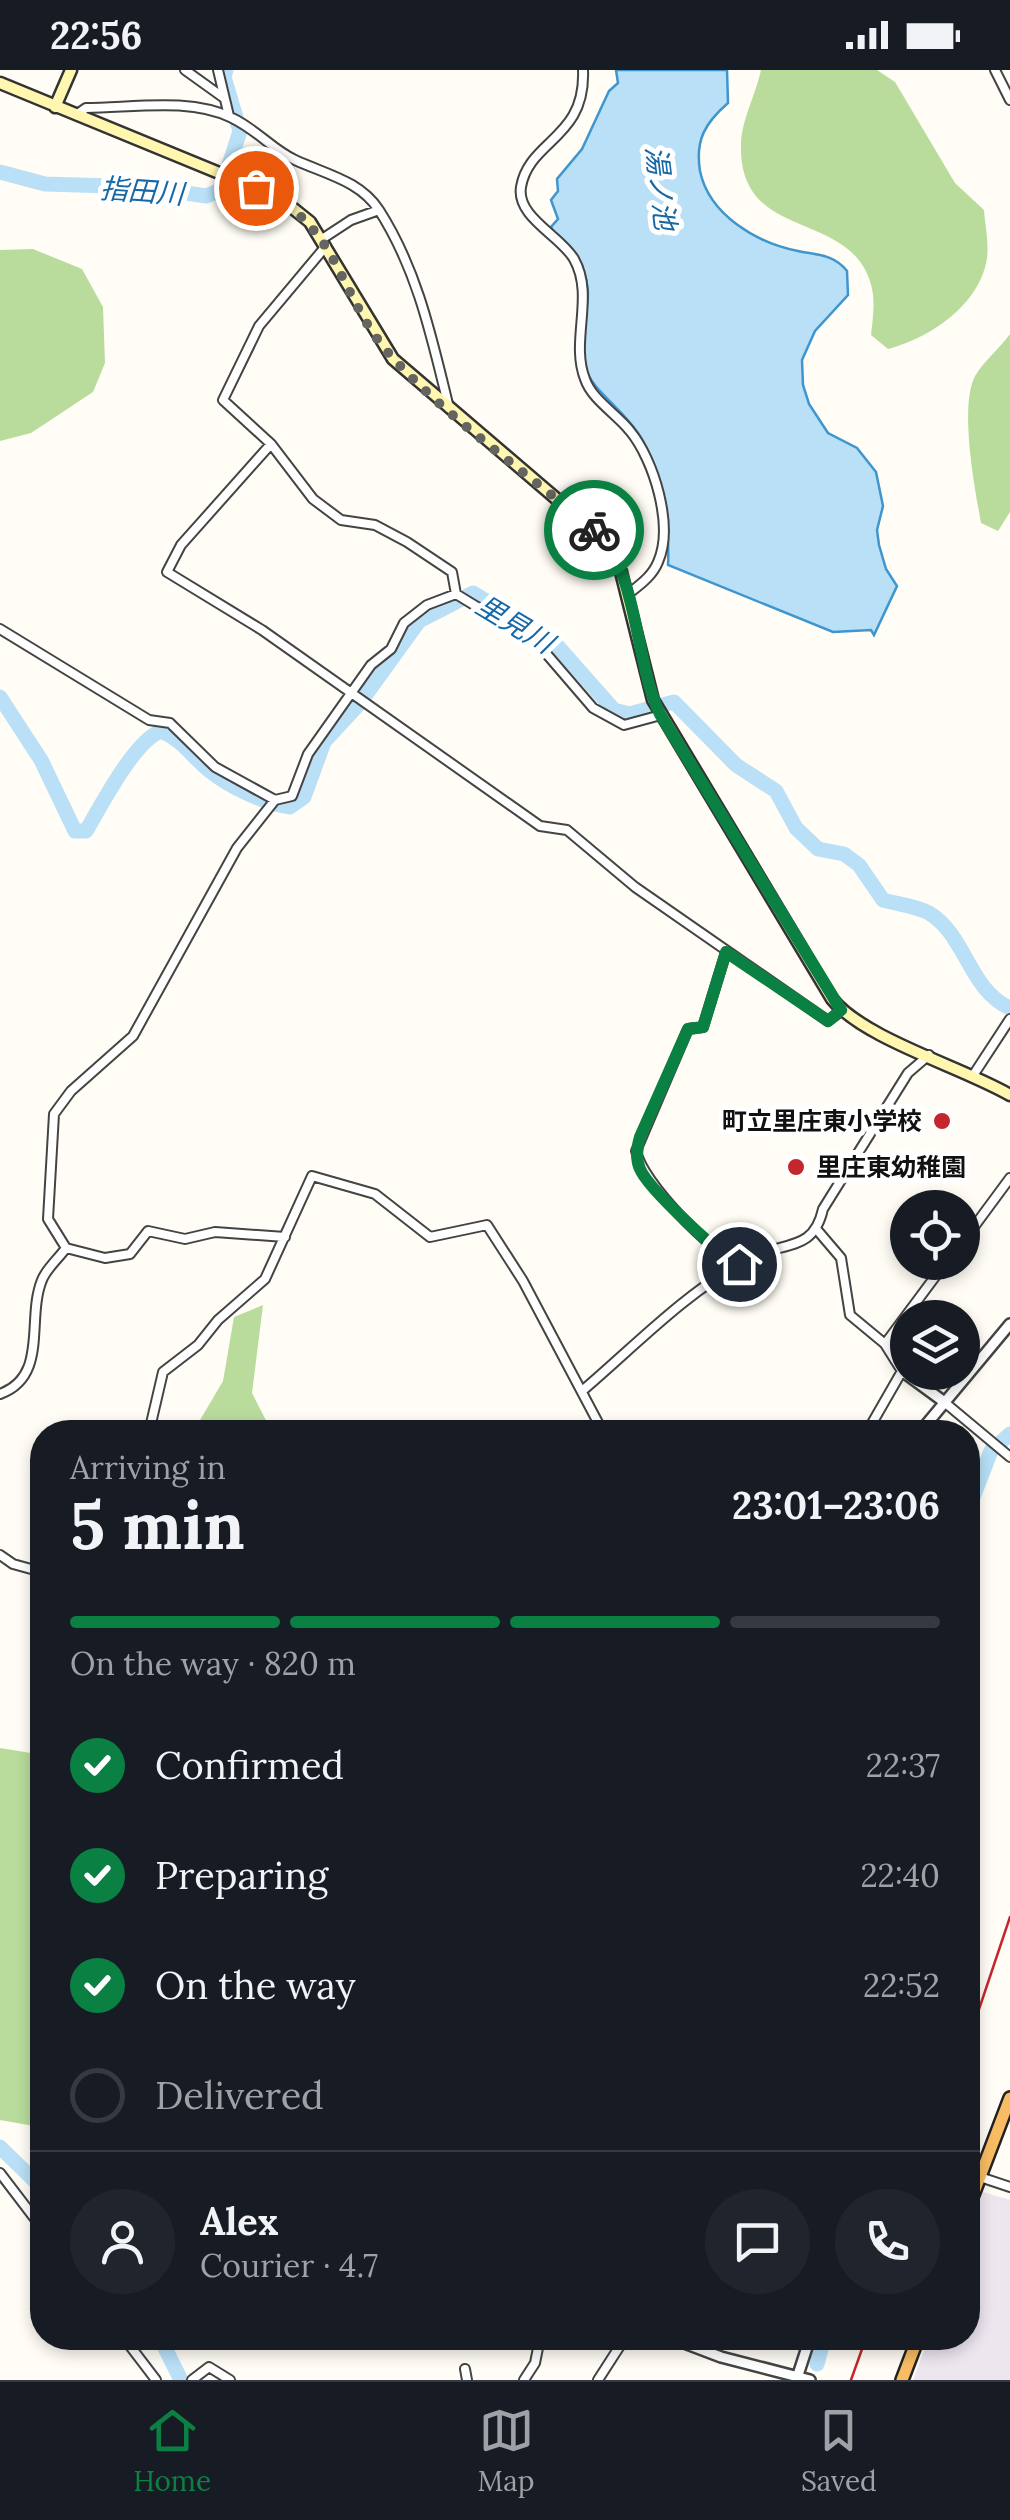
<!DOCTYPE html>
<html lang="en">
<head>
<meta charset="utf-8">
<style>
  body { margin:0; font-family:Lora,"Noto Sans JP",serif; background:#20242c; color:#f1f3f6; height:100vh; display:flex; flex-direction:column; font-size:38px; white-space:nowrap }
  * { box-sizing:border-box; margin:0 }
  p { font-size:32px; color:#9ea1a6 }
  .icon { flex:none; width:55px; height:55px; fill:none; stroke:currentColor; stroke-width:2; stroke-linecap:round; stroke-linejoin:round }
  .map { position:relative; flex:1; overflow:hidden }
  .panel { position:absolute; left:30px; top:1350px; width:950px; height:930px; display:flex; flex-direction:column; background:#171b24; border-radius:40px; box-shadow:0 5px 15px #0003 }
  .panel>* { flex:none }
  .fabs { position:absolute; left:890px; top:1120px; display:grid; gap:20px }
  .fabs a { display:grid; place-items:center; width:90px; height:90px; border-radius:50%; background:#171b24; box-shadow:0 5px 15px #0003; font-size:50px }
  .pin { position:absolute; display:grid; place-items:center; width:85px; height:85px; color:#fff; margin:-42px; border:5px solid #fff; border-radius:50%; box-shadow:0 2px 10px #0007 }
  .courier { position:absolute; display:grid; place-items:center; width:100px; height:100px; margin:-50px; border:8px solid #0b8043; border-radius:50%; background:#fff; color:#222; box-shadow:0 2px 12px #0007 }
  .head em { font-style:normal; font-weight:700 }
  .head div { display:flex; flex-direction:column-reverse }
  .head { display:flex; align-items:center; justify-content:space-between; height:170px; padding:0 40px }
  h1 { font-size:65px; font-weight:700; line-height:75px }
  .bar { display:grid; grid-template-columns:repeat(4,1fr); gap:15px 10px; align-content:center; height:120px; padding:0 40px }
  .bar i { height:12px; border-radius:8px; background:#363941 }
  .bar .active { background:#0b8043 }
  .bar p { grid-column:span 4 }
  .line { display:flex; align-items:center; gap:25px; padding:0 40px; border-top:2px solid #363941 }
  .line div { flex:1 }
  .round { display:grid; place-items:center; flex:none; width:105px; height:105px; border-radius:52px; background:#20242c }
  ol { padding:0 40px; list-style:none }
  li { display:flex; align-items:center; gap:30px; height:110px }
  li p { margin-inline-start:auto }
  li .icon { padding:10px; border-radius:50%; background:#0b8043; color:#fff; stroke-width:4 }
  li:last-child { color:#9ea1a6 }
  li i { width:55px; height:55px; border:5px solid #363941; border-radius:50% }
  .status { display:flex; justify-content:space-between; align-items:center; height:70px; padding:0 50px; background:#171b24; direction:ltr }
  .status svg { height:28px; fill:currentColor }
  .tabs { display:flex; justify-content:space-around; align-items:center; height:140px; border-top:2px solid #363941; background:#171b24; font-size:28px; color:#9ea1a6 }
  .tabs a { display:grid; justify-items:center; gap:5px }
  .tabs .active { color:#0b8043 }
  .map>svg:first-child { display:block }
  .industrial { fill:#eee6ef }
  .forest { fill:#b9dc9c }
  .water { fill:#b9e0f7; stroke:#3f96cf; stroke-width:2.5 }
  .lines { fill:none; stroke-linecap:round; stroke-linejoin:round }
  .river { stroke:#b9e0f7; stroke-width:15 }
  .minor-casing { stroke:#444; stroke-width:12 }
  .tertiary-casing { stroke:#444; stroke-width:14 }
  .secondary-casing { stroke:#333; stroke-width:15 }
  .trunk-casing { stroke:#222; stroke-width:16 }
  .minor { stroke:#fff; stroke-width:8 }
  .tertiary { stroke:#fff; stroke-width:9 }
  .secondary { stroke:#fff6b0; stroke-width:10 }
  .trunk { stroke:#f7bc64; stroke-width:11 }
  .rail { stroke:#c4262e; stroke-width:2.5 }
  .done { stroke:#646461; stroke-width:10; stroke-dasharray:0 18 }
  .route { stroke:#0b8043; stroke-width:12 }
  .poi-dot { fill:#c4262e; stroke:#fff; stroke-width:4 }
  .labels { text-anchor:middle; stroke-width:10; stroke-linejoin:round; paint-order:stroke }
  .poi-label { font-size:25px; font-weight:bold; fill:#111; stroke:#fff; text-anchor:end }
  .water-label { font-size:28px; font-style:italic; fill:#1768a6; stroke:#fff }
</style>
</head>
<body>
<div class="status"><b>22:56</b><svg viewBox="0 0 49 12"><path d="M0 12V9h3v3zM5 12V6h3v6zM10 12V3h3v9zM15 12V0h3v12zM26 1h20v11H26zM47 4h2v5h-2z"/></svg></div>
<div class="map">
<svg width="1010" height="2310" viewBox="0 0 1010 2310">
  <rect width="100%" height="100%" fill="#fffdf5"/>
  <path class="industrial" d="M983,2122L1010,2130V2310H913L929,2268H968V2164Z"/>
  <path class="forest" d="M761,0H877L895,12L955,113L984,140C985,155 989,173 987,188C980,235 930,268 888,279L871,265C873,247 876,229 870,211C846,139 739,172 741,75C741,51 756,24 761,0Z
    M33,179L82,199L103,237L105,293L93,322L31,363L0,371V180Z
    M1010,264V442L998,461L981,453C975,419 959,337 975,306C983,292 1000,278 1010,264Z
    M263,1235L252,1323L272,1362H193L223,1311L234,1247Z
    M0,1678L37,1684L42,1729V2074L34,2056L0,2050Z"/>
  <path class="water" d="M616,0H727L728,33C705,53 695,70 700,101C709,145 757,173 798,181C816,185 834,184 847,201L848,225L815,261L802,290L803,315L809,334L828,363L857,378L876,402L883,436L877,460L879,475L886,499L897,516L874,565L871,560L833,562L668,495C670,459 660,395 638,363C620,336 593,322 584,296C574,269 592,241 587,214C583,187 562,178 551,157L558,149L551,130L558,121L557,109L582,79L609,21L618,13Z"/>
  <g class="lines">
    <path class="river" d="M0,102L45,114L146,117L206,126L221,120L240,61L224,7L226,0
      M0,627L41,690L75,761H86C101,736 134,671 161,661C183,670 191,686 210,701C228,716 265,734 290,737L304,727L324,672L359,634L419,551L473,523L553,571L614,640L629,644L674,632L736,695L776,721L796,758L818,779L844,784L859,795L883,830C897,834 917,836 929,843C966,865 969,920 1010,938
      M968,1440L991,1381L1010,1364
      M0,2077L42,2118
      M160,2268L181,2310
      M817,2294L824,2268"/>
    <defs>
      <path id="minor" d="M185,0L224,28
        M218,0L229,46
        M583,0C586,69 529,70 521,117C516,147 561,166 574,189C595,226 570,271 585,309C592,330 617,344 630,361C654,390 674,456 658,492C652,507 638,516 627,525
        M995,0L1010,30
        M76,45L86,38C131,38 190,27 232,48C256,59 273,80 295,90C328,105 360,111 379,140L351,150L322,169
        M379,140C418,201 432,269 449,338
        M326,176L259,256L223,330L271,374L313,429L341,450L375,455L407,472L452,502L456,524L538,574L593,638L624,655L661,645
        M271,374L181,475L167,502L262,560L540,756L567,760L635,817L828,951L841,941
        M0,559L149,650L170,653L215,697L275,730
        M726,882L703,957L688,959L636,1081C643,1113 709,1180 739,1194
        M974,1004L1010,949
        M818,1161L841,1188L850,1245L885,1274L902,1301L867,1362
        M962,1173L1010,1108
        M66,1178L105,1188L130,1184L148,1161L185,1169L215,1162L285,1167
        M885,1274L946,1192
        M582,1321C636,1275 684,1224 746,1190C782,1170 813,1184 823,1139L908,1003L929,985
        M0,1324C49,1306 26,1249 42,1210C46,1199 59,1188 66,1178L48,1149L54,1044L71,1021L133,966L237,778L275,730L292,726L308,684L371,595L391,579L404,553L427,535L456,524
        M943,1331L1010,1387
        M149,1362L163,1302L198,1275L218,1250L265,1209L312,1106L375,1124L430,1167L487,1155L523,1211L603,1362
        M0,1485L13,1494L42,1502
        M0,2103L42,2158
        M980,2107L1010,2117
        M124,2268L156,2310
        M465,2299L467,2310
        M192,2310L209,2297L230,2310
        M524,2310L535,2293L540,2268
        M598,2310L625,2268"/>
      <path id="tertiary" d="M902,1301L943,1331
        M920,1362L1010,1254
        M671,2268L721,2287L810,2310
        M797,2308L810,2268"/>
      <path id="secondary" d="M0,13L280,128L310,152L393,289L608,473L621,502L653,630L832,929C864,969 962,997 1010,1025
        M55,37L71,0"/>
      <path id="trunk" d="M968,2138L1010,2028
        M902,2310L918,2268"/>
    </defs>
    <use href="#minor" class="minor-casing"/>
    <use href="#tertiary" class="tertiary-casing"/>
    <use href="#secondary" class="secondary-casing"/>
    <use href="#trunk" class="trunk-casing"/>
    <use href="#minor" class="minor"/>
    <use href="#tertiary" class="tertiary"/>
    <use href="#secondary" class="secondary"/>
    <use href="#trunk" class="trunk"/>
    <path class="rail" d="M968,1972L1010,1847
      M851,2310L866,2268"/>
  </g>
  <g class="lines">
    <path class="done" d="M256,118C342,155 336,225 391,286C447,348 530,405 594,460"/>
    <path class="route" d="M594,460C639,499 634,591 660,644L841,940L828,951L726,882L703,957L688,959L640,1067C637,1077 635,1088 640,1099C648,1118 719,1185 739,1194"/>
  </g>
  <g class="poi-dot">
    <circle cx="942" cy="1051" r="10"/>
    <circle cx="796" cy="1097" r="10"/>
  </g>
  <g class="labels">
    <g class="poi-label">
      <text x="922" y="1060">町立里庄東小学校</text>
      <text x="816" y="1106" text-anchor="start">里庄東幼稚園</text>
    </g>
    <g class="water-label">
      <text transform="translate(661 118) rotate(83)" y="10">湯ノ池</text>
      <text transform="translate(142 121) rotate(4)" y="10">指田川</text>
      <text transform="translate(515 554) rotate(31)" y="10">里見川</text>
    </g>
  </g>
</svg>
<div class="fabs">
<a><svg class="icon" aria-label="locate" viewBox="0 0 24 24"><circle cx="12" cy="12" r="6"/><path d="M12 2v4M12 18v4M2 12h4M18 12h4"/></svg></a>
<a><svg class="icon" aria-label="layers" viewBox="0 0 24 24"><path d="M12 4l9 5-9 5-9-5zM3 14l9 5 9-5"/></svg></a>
</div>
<div class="pin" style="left:256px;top:118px;background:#ea580c"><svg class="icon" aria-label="bag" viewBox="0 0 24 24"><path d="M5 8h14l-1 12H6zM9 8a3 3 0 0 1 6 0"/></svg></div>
<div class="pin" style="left:739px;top:1194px;background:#1f2937"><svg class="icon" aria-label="home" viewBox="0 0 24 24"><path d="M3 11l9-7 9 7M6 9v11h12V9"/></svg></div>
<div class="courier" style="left:594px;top:460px"><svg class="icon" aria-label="bike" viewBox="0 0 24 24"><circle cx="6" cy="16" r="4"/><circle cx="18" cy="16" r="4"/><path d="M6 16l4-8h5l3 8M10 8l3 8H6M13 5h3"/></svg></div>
<section class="panel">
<div class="head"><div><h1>5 min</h1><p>Arriving in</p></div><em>23:01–23:06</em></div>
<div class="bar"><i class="active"></i><i class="active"></i><i class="active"></i><i></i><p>On the way · 820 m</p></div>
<ol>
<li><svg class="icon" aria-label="check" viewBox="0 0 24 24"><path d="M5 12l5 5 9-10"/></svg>Confirmed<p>22:37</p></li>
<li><svg class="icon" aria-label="check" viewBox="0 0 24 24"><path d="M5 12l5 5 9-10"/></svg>Preparing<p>22:40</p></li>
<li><svg class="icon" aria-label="check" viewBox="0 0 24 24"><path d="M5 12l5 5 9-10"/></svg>On the way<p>22:52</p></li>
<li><i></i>Delivered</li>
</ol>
<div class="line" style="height:180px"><a class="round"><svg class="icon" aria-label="person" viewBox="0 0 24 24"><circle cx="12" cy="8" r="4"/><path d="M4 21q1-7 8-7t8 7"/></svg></a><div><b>Alex</b><p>Courier · 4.7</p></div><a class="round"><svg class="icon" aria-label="chat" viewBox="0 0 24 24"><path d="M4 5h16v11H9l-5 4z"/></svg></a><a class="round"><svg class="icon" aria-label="phone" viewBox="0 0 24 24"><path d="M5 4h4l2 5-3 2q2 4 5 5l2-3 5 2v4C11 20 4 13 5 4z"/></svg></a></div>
</section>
</div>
<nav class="tabs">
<a class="active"><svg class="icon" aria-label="home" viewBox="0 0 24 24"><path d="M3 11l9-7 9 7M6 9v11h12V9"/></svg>Home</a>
<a><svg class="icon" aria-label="map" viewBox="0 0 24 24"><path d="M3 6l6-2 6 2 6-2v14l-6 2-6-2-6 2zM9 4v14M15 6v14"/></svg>Map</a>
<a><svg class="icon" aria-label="saved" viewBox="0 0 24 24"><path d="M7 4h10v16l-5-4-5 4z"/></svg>Saved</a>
</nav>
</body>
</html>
